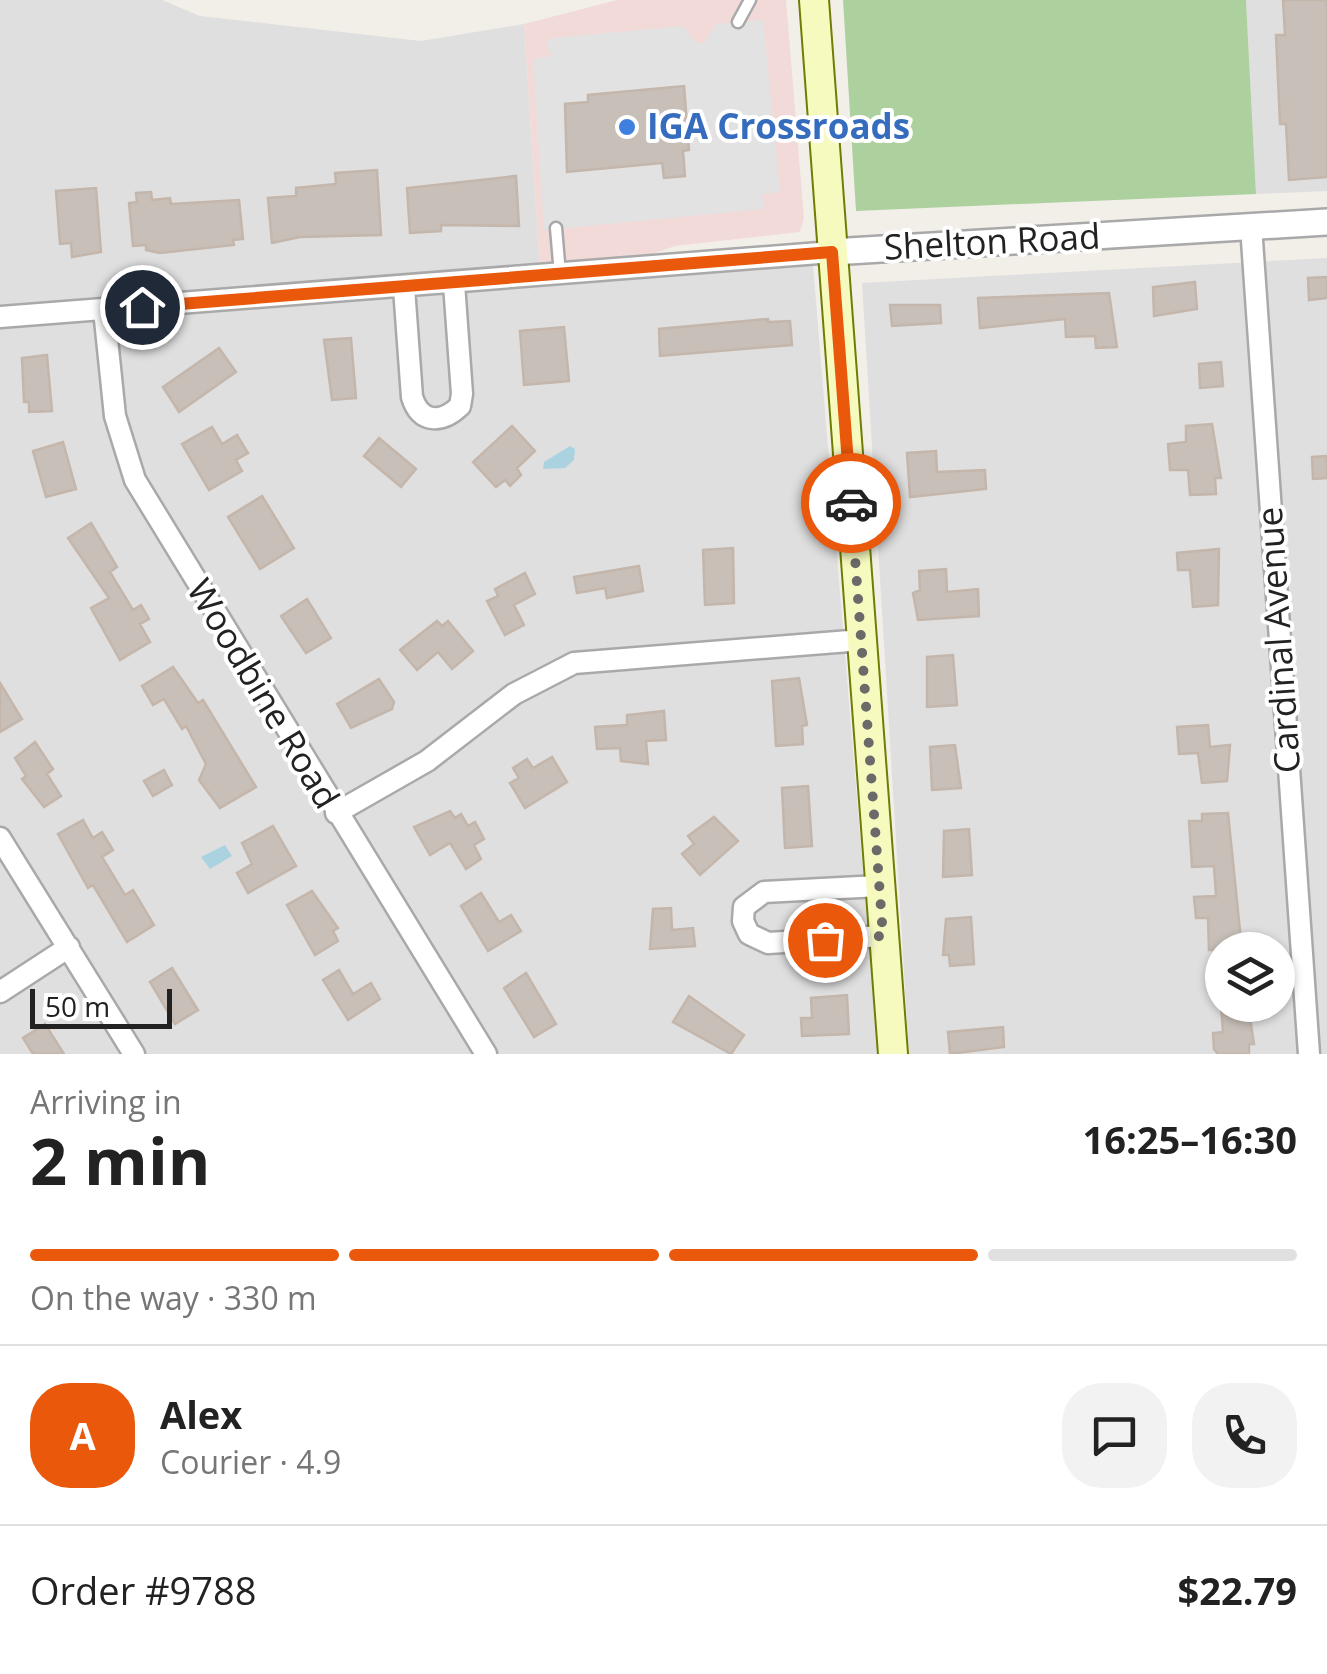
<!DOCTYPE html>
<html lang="en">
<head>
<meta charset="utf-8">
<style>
  body { margin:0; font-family:"Open Sans",sans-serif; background:#f2f2f2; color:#222; height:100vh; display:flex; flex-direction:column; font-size:38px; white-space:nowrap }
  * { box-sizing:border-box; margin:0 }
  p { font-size:32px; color:#767676 }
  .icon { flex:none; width:55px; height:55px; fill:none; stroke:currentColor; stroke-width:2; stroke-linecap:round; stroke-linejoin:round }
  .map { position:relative; height:1054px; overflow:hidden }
  .side { display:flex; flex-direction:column; background:#fff; flex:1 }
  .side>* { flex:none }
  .fabs { position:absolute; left:1205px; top:932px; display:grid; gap:20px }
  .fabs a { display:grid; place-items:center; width:90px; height:90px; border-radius:50%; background:#fff; box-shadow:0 2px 8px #0004; font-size:50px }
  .scale { position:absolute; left:30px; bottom:25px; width:142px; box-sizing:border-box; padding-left:10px; border:5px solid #222; border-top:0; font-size:28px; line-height:35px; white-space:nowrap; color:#222; -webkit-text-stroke:8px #fff; paint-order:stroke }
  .pin { position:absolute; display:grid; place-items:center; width:85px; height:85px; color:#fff; margin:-42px; border:5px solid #fff; border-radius:50%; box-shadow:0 2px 10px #0007 }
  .courier { position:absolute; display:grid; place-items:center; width:100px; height:100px; margin:-50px; border:8px solid #ea580c; border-radius:50%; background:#fff; color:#222; box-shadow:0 2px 12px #0007 }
  .headline em { font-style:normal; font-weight:700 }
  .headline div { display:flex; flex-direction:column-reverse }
  .headline { display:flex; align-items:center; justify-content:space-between; height:170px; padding:0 30px }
  h1 { font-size:65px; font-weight:700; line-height:75px }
  .bar { display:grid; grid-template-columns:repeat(4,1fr); gap:15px 10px; align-content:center; height:120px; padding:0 30px }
  .bar i { height:12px; border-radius:8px; background:#e0e0e0 }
  .bar .active { background:#ea580c }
  .bar p { grid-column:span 4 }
  .line { display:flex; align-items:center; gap:25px; padding:0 30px; border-top:2px solid #e0e0e0 }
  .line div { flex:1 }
  .round { display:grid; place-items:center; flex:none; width:105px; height:105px; border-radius:40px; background:#f2f2f2 }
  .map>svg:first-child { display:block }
  .residential { fill:#e0dfdf; fill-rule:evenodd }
  .commercial { fill:#f2dad9 }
  .forest { fill:#add19e }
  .parking { fill:#e2e2e2 }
  .water { fill:#aad3df }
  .building { fill:#c7bfb8; stroke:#c4b6ab; stroke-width:2.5 }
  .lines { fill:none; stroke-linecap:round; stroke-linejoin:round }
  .service-casing { stroke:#a9a9a9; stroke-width:15 }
  .minor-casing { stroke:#a9a9a9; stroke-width:25 }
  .tertiary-casing { stroke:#a9a9a9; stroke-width:30 }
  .secondary-casing { stroke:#707d05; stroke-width:32 }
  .service { stroke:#fff; stroke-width:10 }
  .minor { stroke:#fff; stroke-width:20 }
  .tertiary { stroke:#fff; stroke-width:25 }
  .secondary { stroke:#f7fabf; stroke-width:28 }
  .done { stroke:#6b6a68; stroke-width:10; stroke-dasharray:0 18 }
  .route { stroke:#ea580c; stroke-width:12 }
  .shop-dot { fill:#3f7fe0; stroke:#fff; stroke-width:4 }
  .labels { text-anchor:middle; stroke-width:8; stroke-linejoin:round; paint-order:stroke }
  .shop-label { font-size:35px; font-weight:bold; fill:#366cbe; stroke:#fff; text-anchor:start }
  .street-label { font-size:35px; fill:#222; stroke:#fff }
</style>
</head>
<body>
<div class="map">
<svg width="1327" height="1054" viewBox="0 0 1327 1054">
  <rect width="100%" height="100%" fill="#f2efe9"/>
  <path class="residential" d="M0,0H162L200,16L421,41L524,24L540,269L812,253L878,1054H0Z
    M1246,0H1327V191L1256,194Z
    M1327,258V1054H909L862,283ZM1222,950H1278V1005H1222Z"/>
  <path class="commercial" d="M617,0H786L804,218L800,232L675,246L638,259L540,269L524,24Z"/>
  <path class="forest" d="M843,0H1246L1256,194L856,211Z"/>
  <path class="parking" d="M763,20L780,192L762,194L764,209L544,230L533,59L552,56L546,44L552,38L683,26L696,43H704L716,24Z"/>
  <path class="water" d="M570,446L575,449L574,460L565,468L543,469L544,462Z
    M225,845L232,856L210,869L201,857Z"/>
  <path class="building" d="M1283,0H1327V177L1289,180L1286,124H1280L1276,35H1285Z
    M684,86L689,150L683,151L685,176L664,178L662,163L567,172L565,104L588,102V95Z
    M377,170L381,235L300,237L272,243L268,198L296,196V188L336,184L335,173Z
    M516,176L519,226L441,225V231L410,233L407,188Z
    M96,188L101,252L72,257L71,243L60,244L56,191Z
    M151,192L152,200L170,198L171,204L239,200L243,239L233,240L234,245L160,253L146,250V245L133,246L129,203L137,202L136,193Z
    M1327,277V298L1309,300L1308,278Z
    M1195,282L1197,309L1154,316L1153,287Z
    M1109,293L1117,347L1096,348L1095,336L1066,337L1065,319L980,328L978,298Z
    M890,305H940L941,323L892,326Z
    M768,319V322L790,321L792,345L660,356L659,329Z
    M564,327L569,381L524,385L520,331Z
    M351,338L356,398L332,400L324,340Z
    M219,348L236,372L179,412L163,387Z
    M47,355L52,411L29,412V402H24L22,358Z
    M1221,362L1223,386L1200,388L1199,364Z
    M1212,424L1221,478H1215L1216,494L1190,495L1188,470H1170L1168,444L1186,442V426Z
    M512,426L535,451L517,468L521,475L510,486L505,480L496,487L473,462Z
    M212,427L222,444L237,435L248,453L236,460L242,471L209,490L182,444Z
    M379,438L416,469L401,487L364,456Z
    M63,442L76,489L46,497L33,451Z
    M936,451L937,472L985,470L986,489L910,497L907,453Z
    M1327,456V478L1313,479L1312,457Z
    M262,496L294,548L260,569L228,517Z
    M91,523L117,567L110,572L133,610L141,605L149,619L140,624L150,642L120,660L91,608L109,598L68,538Z
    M733,548L734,603L705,605L703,550Z
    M1219,549L1218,605L1193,607L1190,570H1178L1177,553Z
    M639,566L643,591L607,598L605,588L577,593L574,577Z
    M946,569L947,592L978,589L979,616L918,620L913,593L920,590L919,571Z
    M525,573L535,594L514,605L524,625L505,635L487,601L498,596L495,589Z
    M307,599L331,638L306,653L281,616Z
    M437,621L442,626L448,621L473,651L452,669L438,652L417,670L400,650Z
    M953,655L957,705L927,707V657Z
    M173,667L198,703L203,700L256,787L220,808L199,780L206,764L186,726L182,729L164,699L153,705L142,686Z
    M799,678L807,725L802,726L803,744L776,746L772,681Z
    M379,679L394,702L392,709L351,728L337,704Z
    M0,683L22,719L0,732Z
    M664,711L666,740L646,741L648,764L621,761L620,748L597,749L595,727L627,725V715Z
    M1208,725L1210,747L1230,745L1227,781L1202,783L1198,753L1179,754L1177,727Z
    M35,742L53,769L47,774L61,796L44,807L22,779L26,776L15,758Z
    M955,745L961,788L932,790L930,747Z
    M552,757L567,782L525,808L510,783L519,778L513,768L527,759L533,768Z
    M164,770L172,785L153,796L144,781Z
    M808,786L812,846L785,848L782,788Z
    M450,811L455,818L461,814L468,826L475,822L484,839L474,845L481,859L466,869L450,843L430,855L414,827Z
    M1228,813L1242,950H1209L1208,918H1196L1194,897L1216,896L1214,866L1192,867L1189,821H1202V814Z
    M714,817L738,841L700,875L682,854L694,844L688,836Z
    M83,820L93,838L102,832L113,850L102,857L125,895L133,890L154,925L127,942L93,885L88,888L58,834Z
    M273,826L296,866L248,893L237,873L252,864L242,843Z
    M969,829L972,875L943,877L944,831Z
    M312,891L338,928L333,931L338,941L315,955L287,905Z
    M481,893L499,922L511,915L521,931L488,951L461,906Z
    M671,908L672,930L693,928L695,946L650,949L653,909Z
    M971,917L974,964L950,966L949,955H943L946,919Z
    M172,968L198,1010L175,1024L150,982Z
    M339,970L353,994L371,983L380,999L348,1020L323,980Z
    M526,973L556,1024L534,1037L504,988Z
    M847,995L849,1034L802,1036L801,1018H812L811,998Z
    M689,996L744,1035L731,1054L673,1022Z
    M1221,1005H1248L1254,1044H1249V1054H1218L1214,1049L1213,1033L1223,1032Z
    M45,1024L64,1054H33L23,1038Z
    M1003,1027L1004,1047L950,1054L948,1032Z"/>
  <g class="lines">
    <defs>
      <path id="service" d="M738,22L750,0
        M556,228L560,274"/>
      <path id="minor" d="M1251,226L1309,1054
        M404,288L412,397C420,423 441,424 460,406L462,394L454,284
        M104,310L115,416L135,480L486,1054
        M0,317L832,252
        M336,813L427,761L514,694L574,663L862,640
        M0,838L134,1054
        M879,886L764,892L744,907L743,921L749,934L768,943L883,936
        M0,992L69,947"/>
      <path id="tertiary" d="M832,252L1327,222"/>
      <path id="secondary" d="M814,0L893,1054"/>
    </defs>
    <use href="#service" class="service-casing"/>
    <use href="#minor" class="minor-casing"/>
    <use href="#tertiary" class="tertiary-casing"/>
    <use href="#secondary" class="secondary-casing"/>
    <use href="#service" class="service"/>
    <use href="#minor" class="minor"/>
    <use href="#tertiary" class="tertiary"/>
    <use href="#secondary" class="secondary"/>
  </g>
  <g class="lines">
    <path class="done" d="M825,940L883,936L851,503"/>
    <path class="route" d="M142,307L832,252L851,503"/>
  </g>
  <circle class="shop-dot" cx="627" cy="127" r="10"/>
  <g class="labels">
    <g class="shop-label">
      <text x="647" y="139">IGA Crossroads</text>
    </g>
    <g class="street-label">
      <text transform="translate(992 242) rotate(-3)" y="12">Shelton Road</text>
      <text transform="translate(1279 640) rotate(-94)" y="12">Cardinal Avenue</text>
      <text transform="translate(263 694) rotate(59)" y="12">Woodbine Road</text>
    </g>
  </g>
</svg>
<div class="fabs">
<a><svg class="icon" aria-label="layers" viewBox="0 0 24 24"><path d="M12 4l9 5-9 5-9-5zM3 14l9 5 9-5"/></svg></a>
</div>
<div class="scale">50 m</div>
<div class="pin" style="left:825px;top:940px;background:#ea580c"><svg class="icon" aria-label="bag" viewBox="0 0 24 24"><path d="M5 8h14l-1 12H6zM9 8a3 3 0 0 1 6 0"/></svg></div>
<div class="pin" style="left:142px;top:307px;background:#1f2937"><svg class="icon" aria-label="home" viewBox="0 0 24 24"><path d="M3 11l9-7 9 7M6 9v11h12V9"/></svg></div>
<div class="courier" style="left:851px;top:503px"><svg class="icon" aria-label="car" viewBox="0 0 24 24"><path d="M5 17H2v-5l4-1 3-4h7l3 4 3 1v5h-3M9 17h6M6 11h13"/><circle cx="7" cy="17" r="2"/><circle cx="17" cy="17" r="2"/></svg></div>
</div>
<section class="side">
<div class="headline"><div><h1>2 min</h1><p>Arriving in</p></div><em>16:25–16:30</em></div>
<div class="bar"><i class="active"></i><i class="active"></i><i class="active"></i><i></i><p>On the way · 330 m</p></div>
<div class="line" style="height:180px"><b class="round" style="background:#ea580c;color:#fff">A</b><div><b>Alex</b><p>Courier · 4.9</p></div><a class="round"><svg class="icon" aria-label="chat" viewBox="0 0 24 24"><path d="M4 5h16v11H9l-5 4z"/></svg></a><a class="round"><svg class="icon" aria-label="phone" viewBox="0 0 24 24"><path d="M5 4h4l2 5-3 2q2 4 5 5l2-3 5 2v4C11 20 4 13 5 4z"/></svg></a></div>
<div class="line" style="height:130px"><div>Order #9788</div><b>$22.79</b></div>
</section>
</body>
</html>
